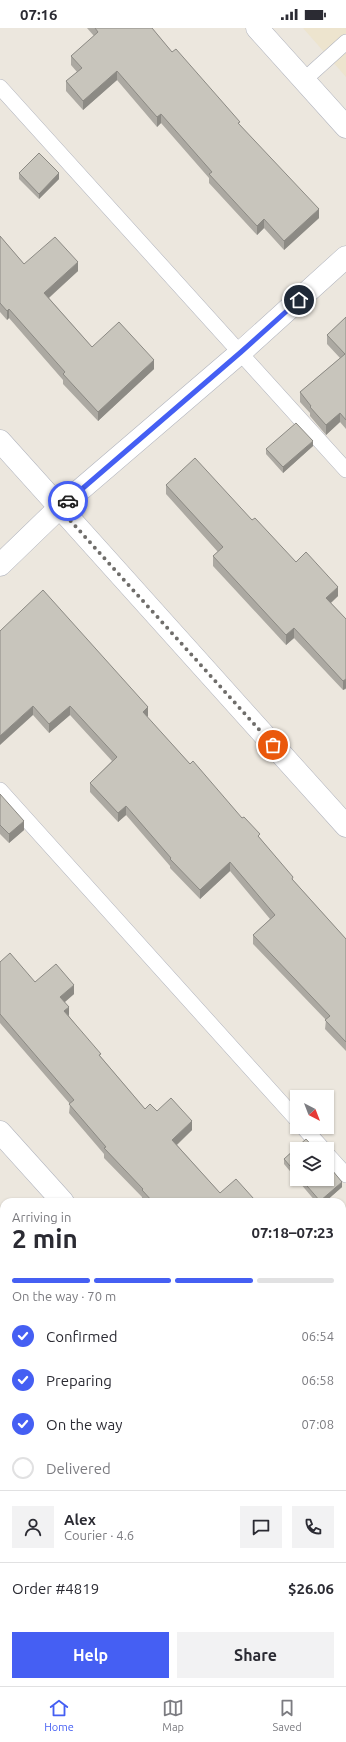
<!DOCTYPE html>
<html lang="en">
<head>
<meta charset="utf-8">
<style>
  body { margin:0; font-family:Ubuntu,sans-serif; background:#f2f2f3; color:#2b2b33; height:100vh; display:flex; flex-direction:column; font-size:15px; white-space:nowrap }
  * { box-sizing:border-box; margin:0 }
  p { font-size:13px; color:#7c7c81 }
  .icon { flex:none; width:22px; height:22px; fill:none; stroke:currentColor; stroke-width:2; stroke-linecap:round; stroke-linejoin:round }
  .map { position:relative; flex:1; overflow:hidden }
  .side { position:absolute; left:0px; top:1170px; width:346px; height:488px; display:flex; flex-direction:column; background:#fff; border-radius:12px 12px 0 0; box-shadow:0 1px 3px #0004 }
  .side>* { flex:none }
  .needle { width:26px; rotate:138deg }
  .fabs { position:absolute; left:290px; top:1062px; display:grid; gap:8px }
  .fabs a { display:grid; place-items:center; width:44px; height:44px; border-radius:0px; background:#fff; box-shadow:0 1px 3px #0004; font-size:20px }
  .pin { position:absolute; display:grid; place-items:center; width:34px; height:34px; color:#fff; margin:-17px; border:2px solid #fff; border-radius:50%; box-shadow:0 1px 4px #0007 }
  .courier { position:absolute; display:grid; place-items:center; width:40px; height:40px; margin:-20px; border:3px solid #455ff3; border-radius:50%; background:#fff; color:#222; box-shadow:0 1px 5px #0007 }
  .headline em { font-style:normal; font-weight:600 }
  .headline div { display:flex; flex-direction:column-reverse }
  .headline { display:flex; align-items:center; justify-content:space-between; height:68px; padding:0 12px }
  h1 { font-size:26px; font-weight:600; line-height:30px }
  .bar { display:grid; grid-template-columns:repeat(4,1fr); gap:6px 4px; align-content:center; height:48px; padding:0 12px }
  .bar i { height:5px; border-radius:3px; background:#e1e1e2 }
  .bar .selected { background:#455ff3 }
  .bar p { grid-column:span 4 }
  .line { display:flex; align-items:center; gap:10px; padding:0 12px; border-top:1px solid #e1e1e2 }
  .line div { flex:1 }
  .round { display:grid; place-items:center; flex:none; width:42px; height:42px; border-radius:0px; background:#f2f2f3 }
  ol { padding:0 12px; list-style:none }
  li { display:flex; align-items:center; gap:12px; height:44px }
  li p { margin-inline-start:auto }
  li .icon { padding:4px; border-radius:50%; background:#455ff3; color:#fff; stroke-width:4 }
  li:last-child { color:#7c7c81 }
  li i { width:22px; height:22px; border:2px solid #e1e1e2; border-radius:50% }
  .action { display:flex; gap:8px; margin-top:auto; padding:8px 12px }
  .action a { flex:1; height:46px; border-radius:0px; background:#455ff3; color:#fff; font-size:16px; font-weight:600; line-height:46px; text-align:center }
  .action a+a { background:#f2f2f3; color:#2b2b33 }
  .status { display:flex; justify-content:space-between; align-items:center; height:28px; padding:0 20px; background:#fff; direction:ltr }
  .status svg { height:11px; fill:currentColor }
  .dock { display:flex; justify-content:space-around; align-items:center; height:56px; border-top:1px solid #e1e1e2; background:#fff; font-size:11px; color:#7c7c81 }
  .dock a { display:grid; justify-items:center; gap:2px }
  .dock .selected { color:#455ff3 }
  .map>svg:first-child { display:block }
  .education { fill:#ede4ce }
  .lines { fill:none; stroke-linecap:round; stroke-linejoin:round }
  .service-casing { stroke:#b1b4be; stroke-width:16 }
  .minor-casing { stroke:#b1b4be; stroke-width:23 }
  .secondary-casing { stroke:#b1b4be; stroke-width:23 }
  .service { stroke:#fff; stroke-width:15 }
  .minor { stroke:#fff; stroke-width:22 }
  .secondary { stroke:#fff; stroke-width:22 }
  .wall { fill:#aca9a2 }
  .shaded-wall { fill:#8c8a84 }
  .building { fill:#c8c5bc; stroke:#8c8a84 }
  .done { stroke:#6f6d6a; stroke-width:4; stroke-dasharray:0 7.2 }
  .route { stroke:#455ff3; stroke-width:5 }
</style>
</head>
<body>
<div class="status"><b>07:16</b><svg viewBox="0 0 49 12"><path d="M0 12V9h3v3zM5 12V6h3v6zM10 12V3h3v9zM15 12V0h3v12zM26 1h20v11H26zM47 4h2v5h-2z"/></svg></div>
<div class="map">
<svg width="346" height="1658" viewBox="0 0 346 1658">
  <rect width="100%" height="100%" fill="#ece7de"/>
  <path class="education" d="M303,0H346V49Z"/>
  <g class="lines">
    <defs>
      <path id="service" d="M304,52L346,14
        M0,59L346,442
        M0,762L297,1092
        M303,1099L323,1121
        M327,1126L346,1147
        M0,1453L4,1458
        M179,1654L182,1658"/>
      <path id="minor" d="M257,0L346,99
        M0,413L346,798
        M0,537L59,480L241,324L346,229
        M0,1104L63,1174"/>
      <path id="secondary" d="M342,1482L346,1478
        M147,1658L151,1654"/>
    </defs>
    <use href="#service" class="service-casing"/>
    <use href="#minor" class="minor-casing"/>
    <use href="#secondary" class="secondary-casing"/>
    <use href="#service" class="service"/>
    <use href="#minor" class="minor"/>
    <use href="#secondary" class="secondary"/>
  </g>
  <path class="wall" d="M87,0H152L172,24L240,97L319,190L284,222L264,200L257,207L209,155V150L161,95L157,99L117,52L83,82L66,63V53L77,44L71,37V28L94,8Z
    M19,145L59,151L39,171L19,151Z
    M0,208L24,236L78,243L49,270L92,319L154,341L98,393L63,356V352L9,290L7,292L0,284Z
    M346,289V401L340,394L326,407L310,388V385L300,374V364L340,330L327,316V307Z
    M313,418L283,445L266,426V421Z
    M166,457L252,492L296,534L338,568L331,575L346,591V661L343,662L294,610L286,617L213,538V528L218,524L166,466Z
    M0,603L148,688L147,689L190,736L260,810L293,852L346,911V1023L325,1001L326,992L253,916V907L270,891L230,843L200,871L170,840V838L126,787L118,794L90,764V755L112,733L70,687L49,705L33,687Z
    M0,766L24,802L9,815L0,806Z
    M0,934L35,954L74,966L65,974L69,988L101,1029L145,1081L157,1083L192,1102L177,1117L220,1165L254,1174H144L142,1172V1169L104,1130V1126L69,1085L70,1076L0,995Z
    M297,1121V1151H327L342,1159L325,1174H316L284,1136V1131Z
    M0,1189L4,1193V1305L0,1300Z
    M342,1288L346,1292V1384L342,1379Z"/>
  <path class="shaded-wall" d="M117,43V52L83,82V73Z
    M161,86V95L157,99V89Z
    M59,145V151L39,171V166Z
    M319,181V190L284,222V213Z
    M264,191V200L257,207V198Z
    M78,234V243L44,274V265Z
    M9,281V290L7,292V283Z
    M154,332V341L98,393V384Z
    M340,385V394L326,407V397Z
    M313,413V418L283,445V439Z
    M338,559V568L326,579V570Z
    M294,600V610L286,617V607Z
    M346,651V660L343,662V653Z
    M33,678V687L0,717V708Z
    M70,678V687L49,705V696Z
    M148,679V688L143,693V684Z
    M126,778V787L118,794V785Z
    M24,793V802L9,815V806Z
    M230,834V843L200,871V862Z
    M74,957V966L60,978V969Z
    M69,979V988L64,983Z
    M192,1093V1102L172,1121V1112Z
    M342,1154V1159L325,1174H320V1173Z
    M4,1496V1502L0,1505V1500Z"/>
  <path class="building" d="M95,0H152L172,24L176,21L240,94L238,95L319,181L284,213L264,191L257,198L209,146L212,144L161,86L157,89L117,43L83,73L66,53L82,40L71,28L98,4Z
    M39,125L59,145L39,166L19,145Z
    M0,208L24,236L55,209L78,234L44,265L92,319L119,294L154,332L98,384L63,346L65,344L9,281L7,283L0,275Z
    M346,289V392L340,385L326,397L310,379L311,378L300,364L345,326L327,307Z
    M296,395L313,413L283,439L266,421Z
    M195,430L252,492L255,490L296,534L306,524L338,559L326,570L346,591V651L343,653L294,600L286,607L213,528L223,519L166,457Z
    M43,562L148,679L143,684L190,736L193,733L242,790L244,789L260,806L258,808L293,849L292,851L346,911V1014L325,992L330,988L253,907L275,887L230,834L200,862L170,831L171,830L126,778L118,785L90,755L117,729L70,678L49,696L33,678L0,708V603Z
    M0,766L24,793L9,806L0,797Z
    M10,925L35,954L56,936L74,957L60,969L69,979L64,983L101,1026L99,1027L145,1081L150,1076L157,1083L171,1070L192,1093L172,1112L220,1165L236,1151L254,1171L250,1174H153L142,1162L143,1161L104,1120L106,1119L69,1076L74,1072L0,986V934Z
    M306,1111L315,1121H297V1146L284,1131Z
    M327,1136L342,1154L320,1173L301,1151H327Z
    M0,1189L4,1193V1295L0,1291V1289L4,1285L0,1281Z
    M342,1288L346,1292V1374L342,1370Z
    M0,1460L1,1461L4,1460V1496L0,1500Z
    M1,1575L4,1579V1654H66L67,1656L65,1658H0V1576Z
    M342,1583L346,1587V1658H246L250,1654H342Z"/>
  <g class="lines">
    <path class="done" d="M68,473L59,480L273,717"/>
    <path class="route" d="M68,473L241,324L299,272"/>
  </g>
</svg>
<div class="fabs">
<a><svg class="needle" viewBox="-14 -14 28 28"><path d="M0-13l5 13h-10z" fill="#e53935"/><path d="M0 13l5-13h-10z" fill="#7c7c81"/></svg></a>
<a><svg class="icon" aria-label="layers" viewBox="0 0 24 24"><path d="M12 4l9 5-9 5-9-5zM3 14l9 5 9-5"/></svg></a>
</div>
<div class="pin" style="left:273px;top:717px;background:#ea580c"><svg class="icon" aria-label="bag" viewBox="0 0 24 24"><path d="M5 8h14l-1 12H6zM9 8a3 3 0 0 1 6 0"/></svg></div>
<div class="pin" style="left:299px;top:272px;background:#1f2937"><svg class="icon" aria-label="home" viewBox="0 0 24 24"><path d="M3 11l9-7 9 7M6 9v11h12V9"/></svg></div>
<div class="courier" style="left:68px;top:473px"><svg class="icon" aria-label="car" viewBox="0 0 24 24"><path d="M5 17H2v-5l4-1 3-4h7l3 4 3 1v5h-3M9 17h6M6 11h13"/><circle cx="7" cy="17" r="2"/><circle cx="17" cy="17" r="2"/></svg></div>
<section class="side">
<div class="headline"><div><h1>2 min</h1><p>Arriving in</p></div><em>07:18–07:23</em></div>
<div class="bar"><i class="selected"></i><i class="selected"></i><i class="selected"></i><i></i><p>On the way · 70 m</p></div>
<ol>
<li><svg class="icon" aria-label="check" viewBox="0 0 24 24"><path d="M5 12l5 5 9-10"/></svg>Confirmed<p>06:54</p></li>
<li><svg class="icon" aria-label="check" viewBox="0 0 24 24"><path d="M5 12l5 5 9-10"/></svg>Preparing<p>06:58</p></li>
<li><svg class="icon" aria-label="check" viewBox="0 0 24 24"><path d="M5 12l5 5 9-10"/></svg>On the way<p>07:08</p></li>
<li><i></i>Delivered</li>
</ol>
<div class="line" style="height:72px"><a class="round"><svg class="icon" aria-label="person" viewBox="0 0 24 24"><circle cx="12" cy="8" r="4"/><path d="M4 21q1-7 8-7t8 7"/></svg></a><div><b>Alex</b><p>Courier · 4.6</p></div><a class="round"><svg class="icon" aria-label="chat" viewBox="0 0 24 24"><path d="M4 5h16v11H9l-5 4z"/></svg></a><a class="round"><svg class="icon" aria-label="phone" viewBox="0 0 24 24"><path d="M5 4h4l2 5-3 2q2 4 5 5l2-3 5 2v4C11 20 4 13 5 4z"/></svg></a></div>
<div class="line" style="height:52px"><div>Order #4819</div><b>$26.06</b></div>
<div class="action"><a>Help</a><a>Share</a></div>
</section>
</div>
<nav class="dock">
<a class="selected"><svg class="icon" aria-label="home" viewBox="0 0 24 24"><path d="M3 11l9-7 9 7M6 9v11h12V9"/></svg>Home</a>
<a><svg class="icon" aria-label="map" viewBox="0 0 24 24"><path d="M3 6l6-2 6 2 6-2v14l-6 2-6-2-6 2zM9 4v14M15 6v14"/></svg>Map</a>
<a><svg class="icon" aria-label="saved" viewBox="0 0 24 24"><path d="M7 4h10v16l-5-4-5 4z"/></svg>Saved</a>
</nav>
</body>
</html>
